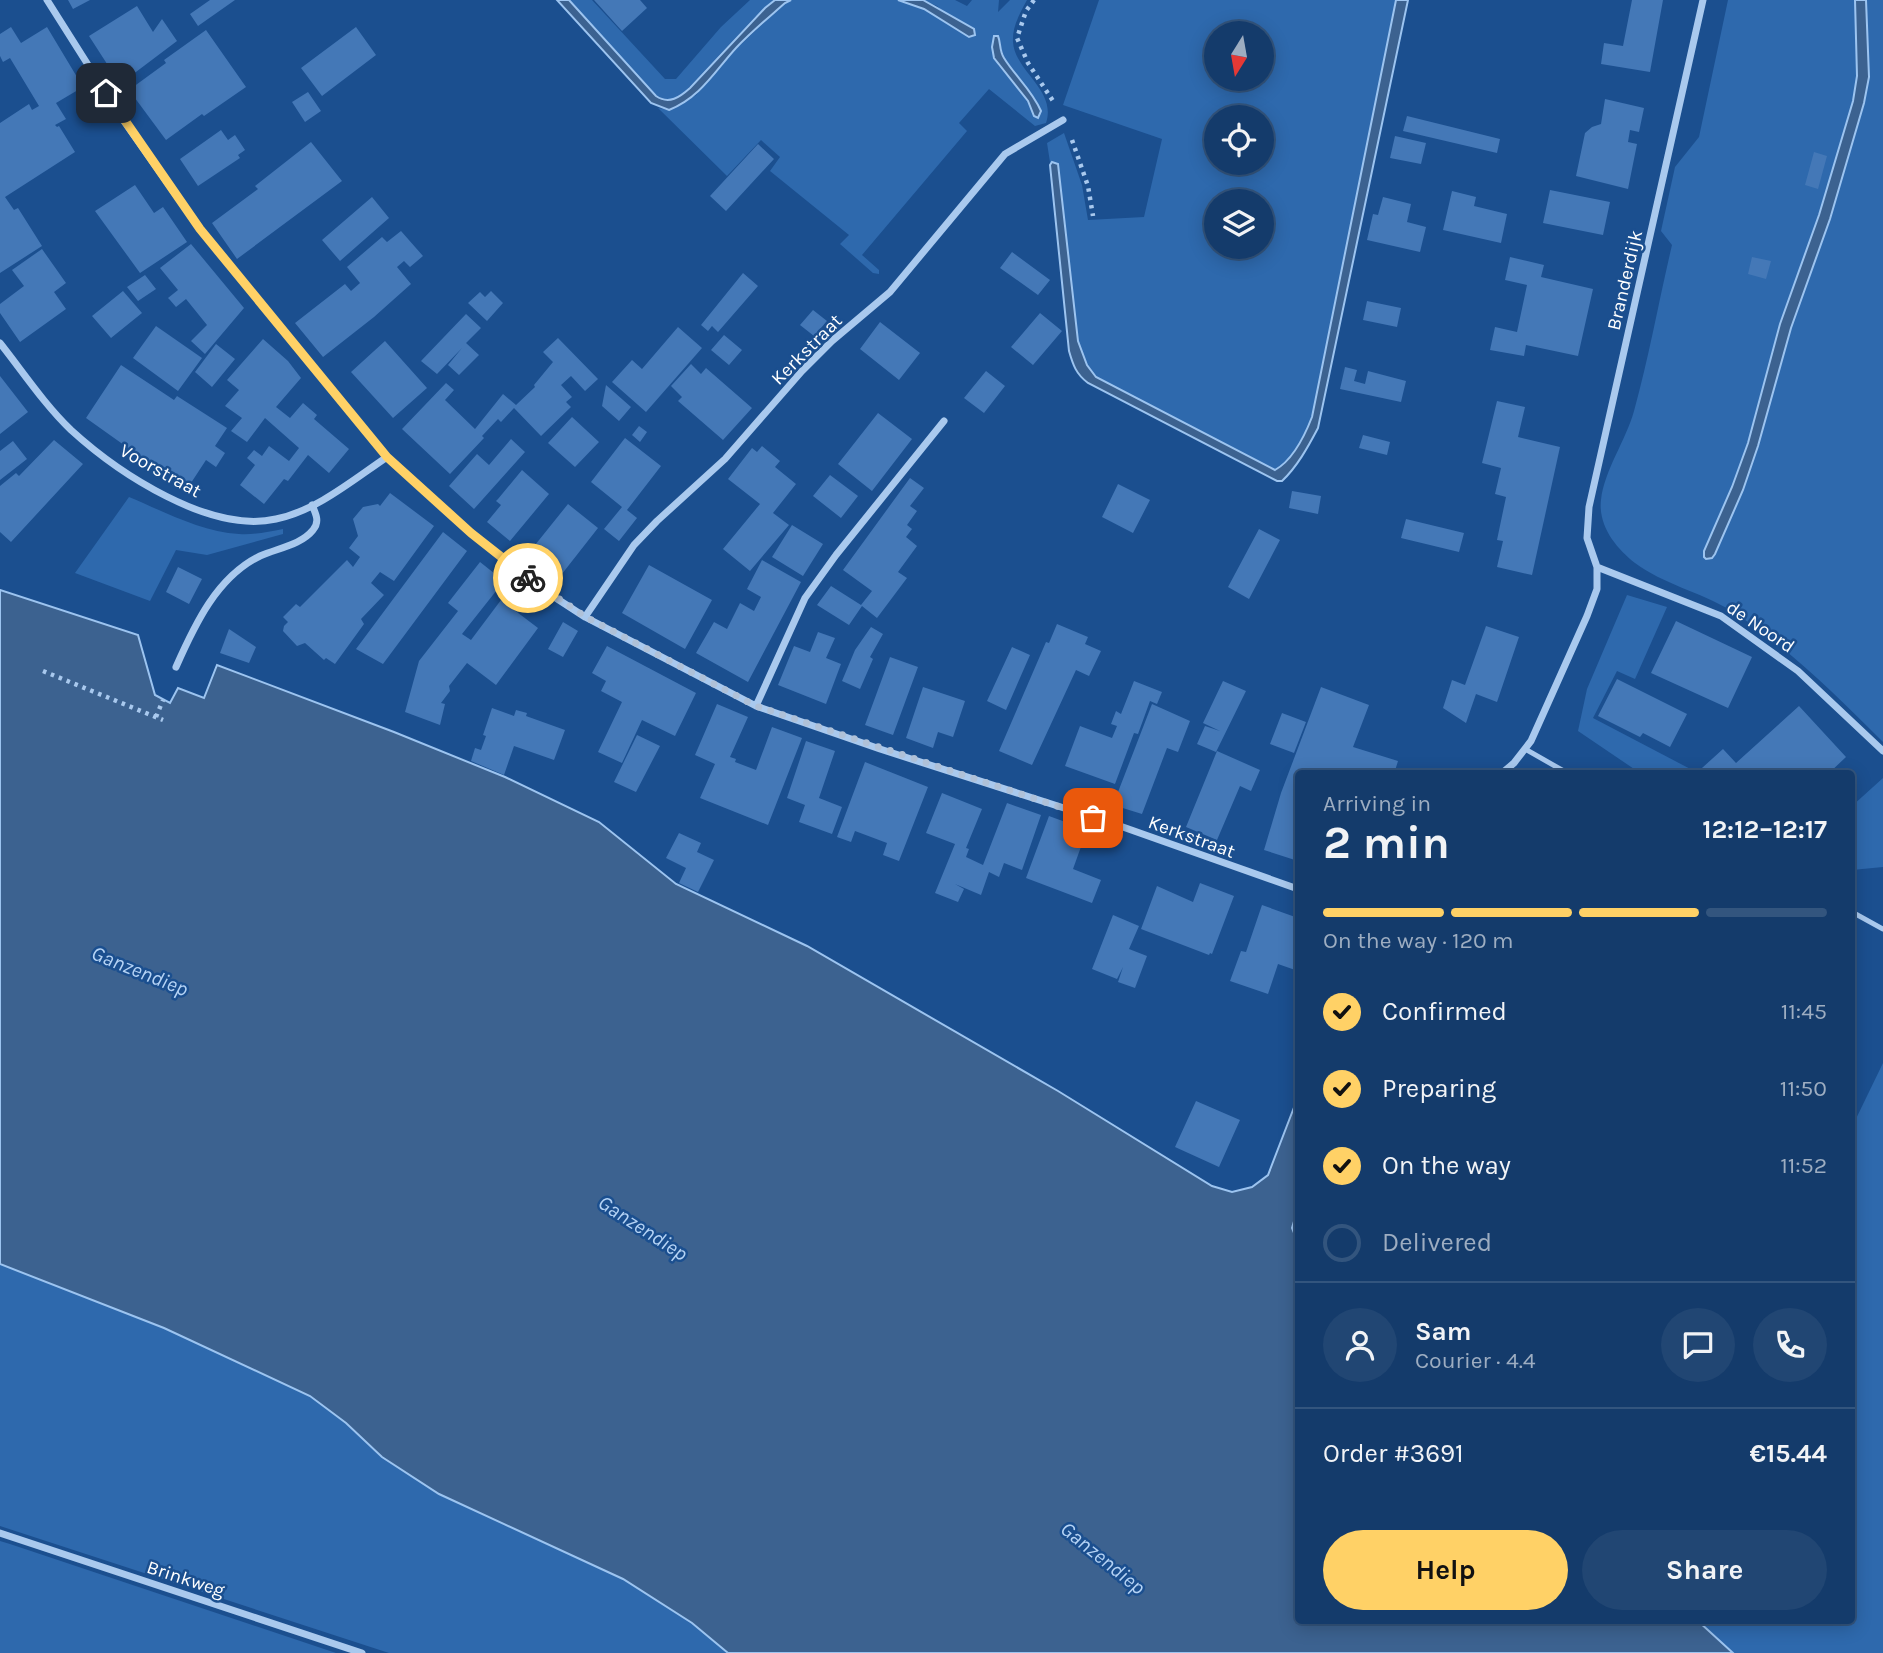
<!DOCTYPE html>
<html lang="en">
<head>
<meta charset="utf-8">
<style>
  body { margin:0; font-family:Karla,sans-serif; background:#214673; color:#f1f3f6; height:100vh; display:flex; flex-direction:column; font-size:26px; white-space:nowrap }
  * { box-sizing:border-box; margin:0 }
  p { font-size:23px; color:#9dadc1 }
  .icon { flex:none; width:38px; height:38px; fill:none; stroke:currentColor; stroke-width:2; stroke-linecap:round; stroke-linejoin:round }
  .map { position:relative; flex:1; overflow:hidden }
  .side { position:absolute; left:1295px; top:770px; width:560px; height:854px; display:flex; flex-direction:column; background:#143b6b; border-radius:7px; box-shadow:0 4px 18px #0003,0 0 0 2px #33557e }
  .side>* { flex:none }
  .needle { width:46px; rotate:191deg }
  .tools { position:absolute; left:1204px; top:21px; display:grid; gap:14px }
  .tools a { display:grid; place-items:center; width:70px; height:70px; border-radius:50%; background:#143b6b; box-shadow:0 4px 18px #0003,0 0 0 2px #33557e; font-size:35px }
  .pin { position:absolute; display:grid; place-items:center; width:60px; height:60px; color:#fff; margin:-30px; border-radius:14px; box-shadow:0 4px 10px #0006 }
  .courier { position:absolute; display:grid; place-items:center; width:70px; height:70px; margin:-35px; border:5px solid #ffd166; border-radius:50%; background:#fff; color:#222; box-shadow:0 2px 9px #0007 }
  .headline em { font-style:normal; font-weight:700 }
  .headline div { display:flex; flex-direction:column-reverse }
  .headline { display:flex; align-items:center; justify-content:space-between; height:119px; padding:0 28px }
  h1 { font-size:46px; font-weight:700; line-height:52px }
  .bar { display:grid; grid-template-columns:repeat(4,1fr); gap:10px 7px; align-content:center; height:84px; padding:0 28px }
  .bar i { height:9px; border-radius:5px; background:#33557e }
  .bar .on { background:#ffd166 }
  .bar p { grid-column:span 4 }
  .line { display:flex; align-items:center; gap:18px; padding:0 28px; border-top:2px solid #33557e }
  .line div { flex:1 }
  .round { display:grid; place-items:center; flex:none; width:74px; height:74px; border-radius:37px; background:#214673 }
  ol { padding:0 28px; list-style:none }
  li { display:flex; align-items:center; gap:21px; height:77px }
  li p { margin-inline-start:auto }
  li .icon { padding:7px; border-radius:50%; background:#ffd166; color:#111; stroke-width:4 }
  li:last-child { color:#9dadc1 }
  li i { width:38px; height:38px; border:4px solid #33557e; border-radius:50% }
  .cta { display:flex; gap:14px; margin-top:auto; padding:14px 28px }
  .cta a { flex:1; height:80px; border-radius:42px; background:#ffd166; color:#111; font-size:28px; font-weight:700; line-height:80px; text-align:center }
  .cta a+a { background:#214673; color:#f1f3f6 }
  .map>svg:first-child { display:block }
  .green { fill:#2e69ad; fill-rule:evenodd }
  .water { fill:#3c6290; stroke:#9cc4f0; stroke-width:2 }
  .building { fill:#4478b7 }
  .lines { fill:none; stroke-linecap:round; stroke-linejoin:round }
  .path { stroke:#a9c9ee; stroke-width:4.5; stroke-dasharray:3.5 5; stroke-linecap:butt }
  .service { stroke:#a9c9ee; stroke-width:5 }
  .minor { stroke:#a9c9ee; stroke-width:7 }
  .done { stroke:#afc1d8; stroke-width:7; stroke-dasharray:0 12.6 }
  .route { stroke:#ffd166; stroke-width:9 }
  .labels { text-anchor:middle; stroke-width:5; stroke-linejoin:round; paint-order:stroke }
  .street-label { font-size:19px; fill:#fff; stroke:#1b4f8f }
  .water-label { font-size:21px; font-style:italic; fill:#b5d3f5; stroke:#1b4f8f }
</style>
</head>
<body>
<div class="map">
<svg width="1883" height="1653" viewBox="0 0 1883 1653">
  <rect width="100%" height="100%" fill="#1b4f8f"/>
  <path class="green" d="M569,0H592L665,79H676L721,27L750,0H775L755,17L680,97L668,101L656,96Z
    M791,0H898L924,9L969,37L937,6L923,0H955L967,6L972,0H999L998,12L1010,0H1027C1020,13 1012,27 1013,42C1015,72 1057,90 1046,123L1035,126L989,89L959,123L967,131L862,255L879,270V274L873,273L840,244L849,235L770,171L780,157L761,140L727,176L658,108L669,110L696,95L737,48L785,3ZM1000,46L1006,61L1035,99L1034,116L1028,101L998,65Z
    M1099,0H1396L1312,417C1305,435 1292,460 1275,470L1096,377L1087,365L1078,341L1047,143L1064,133L1082,185L1088,220L1144,217L1162,139L1063,105ZM1216,33H1262V79H1216ZM1216,117H1262V163H1216ZM1216,201H1262V247H1216Z
    M1728,0H1855L1857,76L1853,101L1819,215L1780,324L1748,442L1732,487L1704,551L1758,446L1791,328L1830,219L1864,103L1869,77L1866,0H1883V742C1836,695 1787,646 1730,610C1700,592 1663,584 1635,563C1616,548 1598,526 1601,500C1604,471 1626,440 1634,411C1649,357 1659,300 1672,245L1661,231L1675,167L1699,137Z
    M129,497C163,511 201,532 239,534C254,535 268,532 283,529V534L207,555L176,550L150,601L75,573Z
    M1627,595L1667,607L1635,679L1617,671L1593,718L1698,773H1640L1578,731L1587,689Z
    M1883,778V867L1852,870V806Z
    M1883,1063V1653H1733L1698,1621L1852,1620V1127Z
    M0,1264L164,1328L310,1396L346,1423L382,1457L438,1494L623,1579L692,1623L728,1653H389L0,1526Z
    M0,1541L10,1544L336,1653H0Z"/>
  <path class="water" d="M557,0H569L656,96C669,105 680,97 690,88L765,8L775,0H791L785,3C768,18 751,32 736,48C715,71 700,98 669,110L651,103Z
    M898,0H923L974,29L975,35L969,37L924,9Z
    M1396,0H1408L1318,428C1308,447 1297,467 1282,481H1277L1088,383C1076,374 1073,365 1069,351L1050,165L1052,162L1058,164L1078,341L1087,365L1096,377L1275,470C1293,460 1305,435 1312,417Z
    M1855,0H1866L1869,77L1864,103L1830,219L1791,328L1758,446L1743,490L1715,554L1712,558L1706,559L1704,557V551L1732,487L1748,443L1780,324L1819,215L1853,101L1857,76Z
    M994,36H998C1001,43 999,50 1004,58C1015,76 1032,90 1041,111L1038,118L1034,116L1028,101L994,58L992,47Z
    M0,590L138,635L155,695L170,703L178,688L204,698L217,665L394,732L505,777L599,822L676,884L807,946L1058,1091L1212,1186L1232,1192L1252,1187L1268,1175L1298,1097V1208L1292,1228L1298,1243V1620L1698,1621L1733,1653H728L692,1623L623,1579L439,1494L382,1457L346,1423L310,1396L164,1328L0,1264Z"/>
  <path class="building" d="M68,0H90L73,9Z
    M210,0H235L198,26L190,14Z
    M594,0H640L647,8L622,31Z
    M1632,0H1663L1650,72L1601,64L1604,43L1623,46Z
    M137,6L153,32L162,19L177,41L120,84L89,36Z
    M11,27L21,43L47,27L83,87L56,103L66,119L55,125L57,127L59,126L75,152L5,197L14,210L18,208L42,246L0,273V123L29,104L32,110L39,106L10,58L3,62L0,56V34Z
    M356,27L376,55L322,96L301,68Z
    M206,30L246,87L204,116L202,114L166,140L129,90L166,63L164,60Z
    M308,92L321,111L305,122L292,102Z
    M1605,99L1644,108L1639,132L1630,130L1628,142L1637,144L1628,189L1576,176L1585,133L1592,127L1601,124Z
    M1407,116L1500,139L1497,153L1403,131Z
    M221,130L228,140L235,135L245,150L238,155L240,158L198,186L180,159Z
    M1395,136L1426,143L1421,164L1390,158Z
    M311,142L342,181L237,259L212,223L258,189L255,186Z
    M758,144L774,159L726,211L710,196Z
    M1814,152L1827,156L1818,189L1805,185Z
    M135,185L154,213L163,207L187,242L140,273L95,211Z
    M1550,190L1610,202L1603,235L1543,223Z
    M1452,191L1476,197L1474,206L1507,214L1501,243L1443,230Z
    M372,197L389,218L340,261L322,240Z
    M1383,197L1411,204L1407,222L1426,227L1420,252L1367,240L1373,214L1378,215Z
    M401,231L423,256L410,267L404,261L397,267L411,284L374,317L323,357L295,323L345,284L351,291L360,283L347,267L382,237L387,242Z
    M191,244L244,308L205,354L191,341L207,325L186,299L176,307L170,300L168,298L178,290L160,268Z
    M42,249L66,283L54,292L66,309L20,342L0,313V304L24,286L12,270Z
    M1012,252L1050,280L1038,295L1000,268Z
    M1510,257L1544,265L1541,277L1593,289L1578,356L1526,345L1524,356L1490,350L1495,327L1517,332L1527,285L1505,280Z
    M1752,257L1771,261L1766,279L1748,274Z
    M743,273L758,286L718,332L712,326L708,331L701,325Z
    M145,275L156,289L138,301L127,287Z
    M123,291L142,313L111,338L92,316Z
    M491,291L503,303L487,321L468,303L480,292L485,297Z
    M1367,301L1401,308L1397,327L1363,320Z
    M813,310L827,321L814,336L800,325Z
    M1040,313L1062,331L1033,365L1011,347Z
    M466,314L481,328L466,343L479,355L459,375L448,365L462,348L437,374L421,361Z
    M880,322L920,353L899,380L860,349Z
    M156,326L202,358L178,391L133,358Z
    M678,327L702,348L646,412L612,382L632,360L642,369Z
    M724,335L742,350L729,365L711,350Z
    M558,338L598,379L585,391L571,376L561,385L572,397L566,402L571,407L541,436L514,408L501,422L498,419L482,436L484,438L450,474L402,429L446,383L454,390L445,400L475,429L503,394L516,405L535,387L534,385L553,362L543,352Z
    M263,339L288,361L301,378L276,407L290,418L303,403L317,415L314,419L349,449L329,473L308,455L288,481L284,479L264,504L240,485L255,465L247,458L254,450L262,456L269,446L289,461L299,448L265,418L247,442L231,431L242,418L225,406L239,390L227,380Z
    M385,341L427,388L393,418L351,372Z
    M216,344L235,359L212,387L195,372Z
    M691,364L701,374L706,368L752,408L723,440L678,401L682,397L671,386Z
    M121,365L174,400L177,396L227,428L215,446L225,453L216,467L206,460L189,486L138,455L86,418Z
    M1345,367L1357,370L1354,381L1365,384L1368,371L1406,381L1401,402L1340,389Z
    M986,371L1005,386L984,413L964,398Z
    M0,376L28,412L0,434Z
    M606,385L631,407L619,421L602,406Z
    M1497,401L1525,407L1518,437L1560,447L1532,575L1497,567L1503,541L1497,540L1506,497L1495,494L1501,468L1482,463Z
    M878,413L912,439L872,491L838,464Z
    M572,417L599,442L575,467L548,443Z
    M639,426L647,432L640,442L632,435Z
    M1363,435L1390,442L1387,455L1359,448Z
    M625,438L661,466L627,510L637,518L619,541L604,529L622,507L591,482Z
    M511,439L525,452L474,509L449,486L477,454L489,465Z
    M54,440L83,464L11,542L0,532V486L16,473L19,476Z
    M13,441L27,459L0,480V451Z
    M762,446L780,461L775,467L796,484L773,513L789,525L750,571L723,549L760,504L728,479L752,448L757,452Z
    M522,470L549,494L510,541L487,522L501,505L496,501L498,499Z
    M830,475L858,496L841,518L813,496Z
    M910,478L924,488L910,506L917,511L907,525L912,529L906,537L917,546L898,572L907,578L877,618L862,606L849,625L817,605L831,586L861,605L872,591L843,570Z
    M1118,484L1150,500L1133,533L1102,517Z
    M1292,491L1321,496L1318,514L1289,508Z
    M390,493L434,526L394,581L380,572L371,583L384,595L361,619L364,624L335,664L326,658L324,660L305,643L297,646L283,631L284,626L288,622L283,617L296,604L300,607L347,560L353,567L360,557L349,548L358,536L353,519L363,507L378,504L380,506Z
    M568,504L598,528L558,579L527,555Z
    M1406,519L1464,533L1459,552L1401,538Z
    M792,525L823,544L803,576L772,557Z
    M1259,529L1280,540L1249,599L1228,587Z
    M443,532L467,551L383,664L356,649Z
    M762,560L801,582L748,682L696,653L714,622L727,629L740,603L754,611L761,597L747,589Z
    M480,562L504,581L462,634L471,640L501,600L538,628L496,685L467,663L449,686L450,691L441,703L445,704L440,725L405,712L419,661L458,611L448,603Z
    M649,565L712,600L685,649L622,613Z
    M178,567L202,579L189,604L166,592Z
    M1676,621L1752,657L1728,708L1651,673Z
    M563,622L578,631L563,657L548,649Z
    M1057,624L1088,637L1085,644L1101,651L1089,676L1076,670L1032,765L999,751L1046,642L1049,643Z
    M1486,626L1519,637L1497,702L1476,694L1466,723L1443,708L1452,680L1465,685Z
    M871,627L883,634L870,657L873,659L860,689L842,681L855,650Z
    M229,629L256,647L249,663L220,653Z
    M818,632L835,638L826,658L841,664L826,704L778,685L794,646L810,652Z
    M607,646L696,693L675,736L642,720L622,763L598,752L622,702L601,691L606,681L592,673Z
    M1012,647L1030,655L1006,710L987,701Z
    M890,657L918,667L893,735L865,725Z
    M1617,679L1687,714L1670,747L1643,733L1640,737L1598,716Z
    M1134,681L1162,692L1157,704L1150,701L1138,734L1134,733L1115,784L1065,766L1080,726L1112,738L1117,726L1111,724L1116,711L1121,714Z
    M1223,681L1246,691L1216,752L1197,744L1205,726L1220,731L1203,723Z
    M923,687L965,701L953,737L938,732L933,748L906,738Z
    M1321,687L1369,705L1353,747L1398,761L1394,774H1298V861L1264,850L1281,793Z
    M717,704L748,717L730,757L736,759L735,762L756,770L772,727L802,738L768,825L700,798L715,764L695,755Z
    M1152,704L1190,721L1178,752L1167,748L1142,814L1113,805Z
    M1799,706L1846,757L1828,774H1708L1702,768L1723,749L1736,763Z
    M492,708L514,716L516,710L527,713L526,716L565,730L554,760L514,746L504,775L471,761L475,748L481,750L486,736L483,735Z
    M1282,713L1306,722L1294,753L1270,744Z
    M637,735L660,746L636,792L614,782Z
    M806,741L835,751L819,798L842,807L832,834L799,822L805,805L787,798Z
    M1217,751L1260,770L1251,791L1240,786L1217,840L1186,827Z
    M865,762L928,787L899,861L883,855L887,843L855,831L851,842L837,837Z
    M942,793L982,809L966,848L969,849L966,857L983,865L1007,803L1041,815L1022,870L1004,863L999,877L989,872L981,895L955,884L964,889L958,902L935,893L955,844L926,833Z
    M1049,816L1087,830L1073,869L1101,880L1092,903L1026,878Z
    M679,833L701,843L697,852L714,860L698,892L679,883L686,868L666,858Z
    M1200,883L1234,896L1212,954L1210,953L1209,955L1141,929L1157,886L1193,902Z
    M1262,905L1298,918V985L1293,984L1298,971L1278,964L1268,994L1230,981L1241,951L1246,952Z
    M1113,915L1139,926L1129,949L1147,956L1135,988L1118,982L1123,967L1117,979L1092,969Z
    M1196,1101L1240,1120L1219,1167L1175,1147Z"/>
  <g class="lines">
    <path class="path" d="M1034,0L1026,11L1017,38L1028,63L1053,101
      M1072,140L1088,186L1093,216
      M43,671L163,720
      M156,717L163,700"/>
    <path class="service" d="M1525,749L1569,774
      M1852,912L1883,929"/>
    <path class="minor" d="M47,0L121,117L200,229L387,457L471,533L542,589L585,617L756,706L880,749L1120,826L1298,889
      M0,343C23,372 44,404 71,430C118,473 210,534 276,519C316,511 353,480 387,457
      M1597,567L1721,616L1798,671L1883,751
      M585,617L634,545L657,521L725,459L802,371L832,341L890,292L1005,154L1063,120
      M176,667C195,624 217,577 260,556C278,548 301,545 313,530C320,522 316,514 312,505
      M756,706L805,598L836,555L944,421
      M1501,774L1514,763L1531,741L1587,616L1597,589V567L1587,538L1589,507L1703,0
      M0,1533L362,1653"/>
  </g>
  <g class="lines">
    <path class="done" d="M528,578L586,617L756,706L1093,818"/>
    <path class="route" d="M106,93L200,229L387,457L471,533L528,578"/>
  </g>
  <g class="labels">
    <g class="street-label">
      <text transform="translate(1624 280) rotate(-77)" y="7">Branderdijk</text>
      <text transform="translate(806 349) rotate(-45)" y="7">Kerkstraat</text>
      <text transform="translate(161 470) rotate(29)" y="7">Voorstraat</text>
      <text transform="translate(1761 626) rotate(34)" y="7">de Noord</text>
      <text transform="translate(1192 836) rotate(20)" y="7">Kerkstraat</text>
      <text transform="translate(186 1578) rotate(18)" y="7">Brinkweg</text>
    </g>
    <g class="water-label">
      <text transform="translate(140 971) rotate(22)" y="7">Ganzendiep</text>
      <text transform="translate(643 1228) rotate(33)" y="7">Ganzendiep</text>
      <text transform="translate(1103 1558) rotate(39)" y="7">Ganzendiep</text>
    </g>
  </g>
</svg>
<div class="tools">
<a><svg class="needle" viewBox="-14 -14 28 28"><path d="M0-13l5 13h-10z" fill="#e53935"/><path d="M0 13l5-13h-10z" fill="#9dadc1"/></svg></a>
<a><svg class="icon" aria-label="locate" viewBox="0 0 24 24"><circle cx="12" cy="12" r="6"/><path d="M12 2v4M12 18v4M2 12h4M18 12h4"/></svg></a>
<a><svg class="icon" aria-label="layers" viewBox="0 0 24 24"><path d="M12 4l9 5-9 5-9-5zM3 14l9 5 9-5"/></svg></a>
</div>
<div class="pin" style="left:1093px;top:818px;background:#ea580c"><svg class="icon" aria-label="bag" viewBox="0 0 24 24"><path d="M5 8h14l-1 12H6zM9 8a3 3 0 0 1 6 0"/></svg></div>
<div class="pin" style="left:106px;top:93px;background:#1f2937"><svg class="icon" aria-label="home" viewBox="0 0 24 24"><path d="M3 11l9-7 9 7M6 9v11h12V9"/></svg></div>
<div class="courier" style="left:528px;top:578px"><svg class="icon" aria-label="bike" viewBox="0 0 24 24"><circle cx="6" cy="16" r="4"/><circle cx="18" cy="16" r="4"/><path d="M6 16l4-8h5l3 8M10 8l3 8H6M13 5h3"/></svg></div>
<section class="side">
<div class="headline"><div><h1>2 min</h1><p>Arriving in</p></div><em>12:12–12:17</em></div>
<div class="bar"><i class="on"></i><i class="on"></i><i class="on"></i><i></i><p>On the way · 120 m</p></div>
<ol>
<li><svg class="icon" aria-label="check" viewBox="0 0 24 24"><path d="M5 12l5 5 9-10"/></svg>Confirmed<p>11:45</p></li>
<li><svg class="icon" aria-label="check" viewBox="0 0 24 24"><path d="M5 12l5 5 9-10"/></svg>Preparing<p>11:50</p></li>
<li><svg class="icon" aria-label="check" viewBox="0 0 24 24"><path d="M5 12l5 5 9-10"/></svg>On the way<p>11:52</p></li>
<li><i></i>Delivered</li>
</ol>
<div class="line" style="height:126px"><a class="round"><svg class="icon" aria-label="person" viewBox="0 0 24 24"><circle cx="12" cy="8" r="4"/><path d="M4 21q1-7 8-7t8 7"/></svg></a><div><b>Sam</b><p>Courier · 4.4</p></div><a class="round"><svg class="icon" aria-label="chat" viewBox="0 0 24 24"><path d="M4 5h16v11H9l-5 4z"/></svg></a><a class="round"><svg class="icon" aria-label="phone" viewBox="0 0 24 24"><path d="M5 4h4l2 5-3 2q2 4 5 5l2-3 5 2v4C11 20 4 13 5 4z"/></svg></a></div>
<div class="line" style="height:91px"><div>Order #3691</div><b>€15.44</b></div>
<div class="cta"><a>Help</a><a>Share</a></div>
</section>
</div>
</body>
</html>
